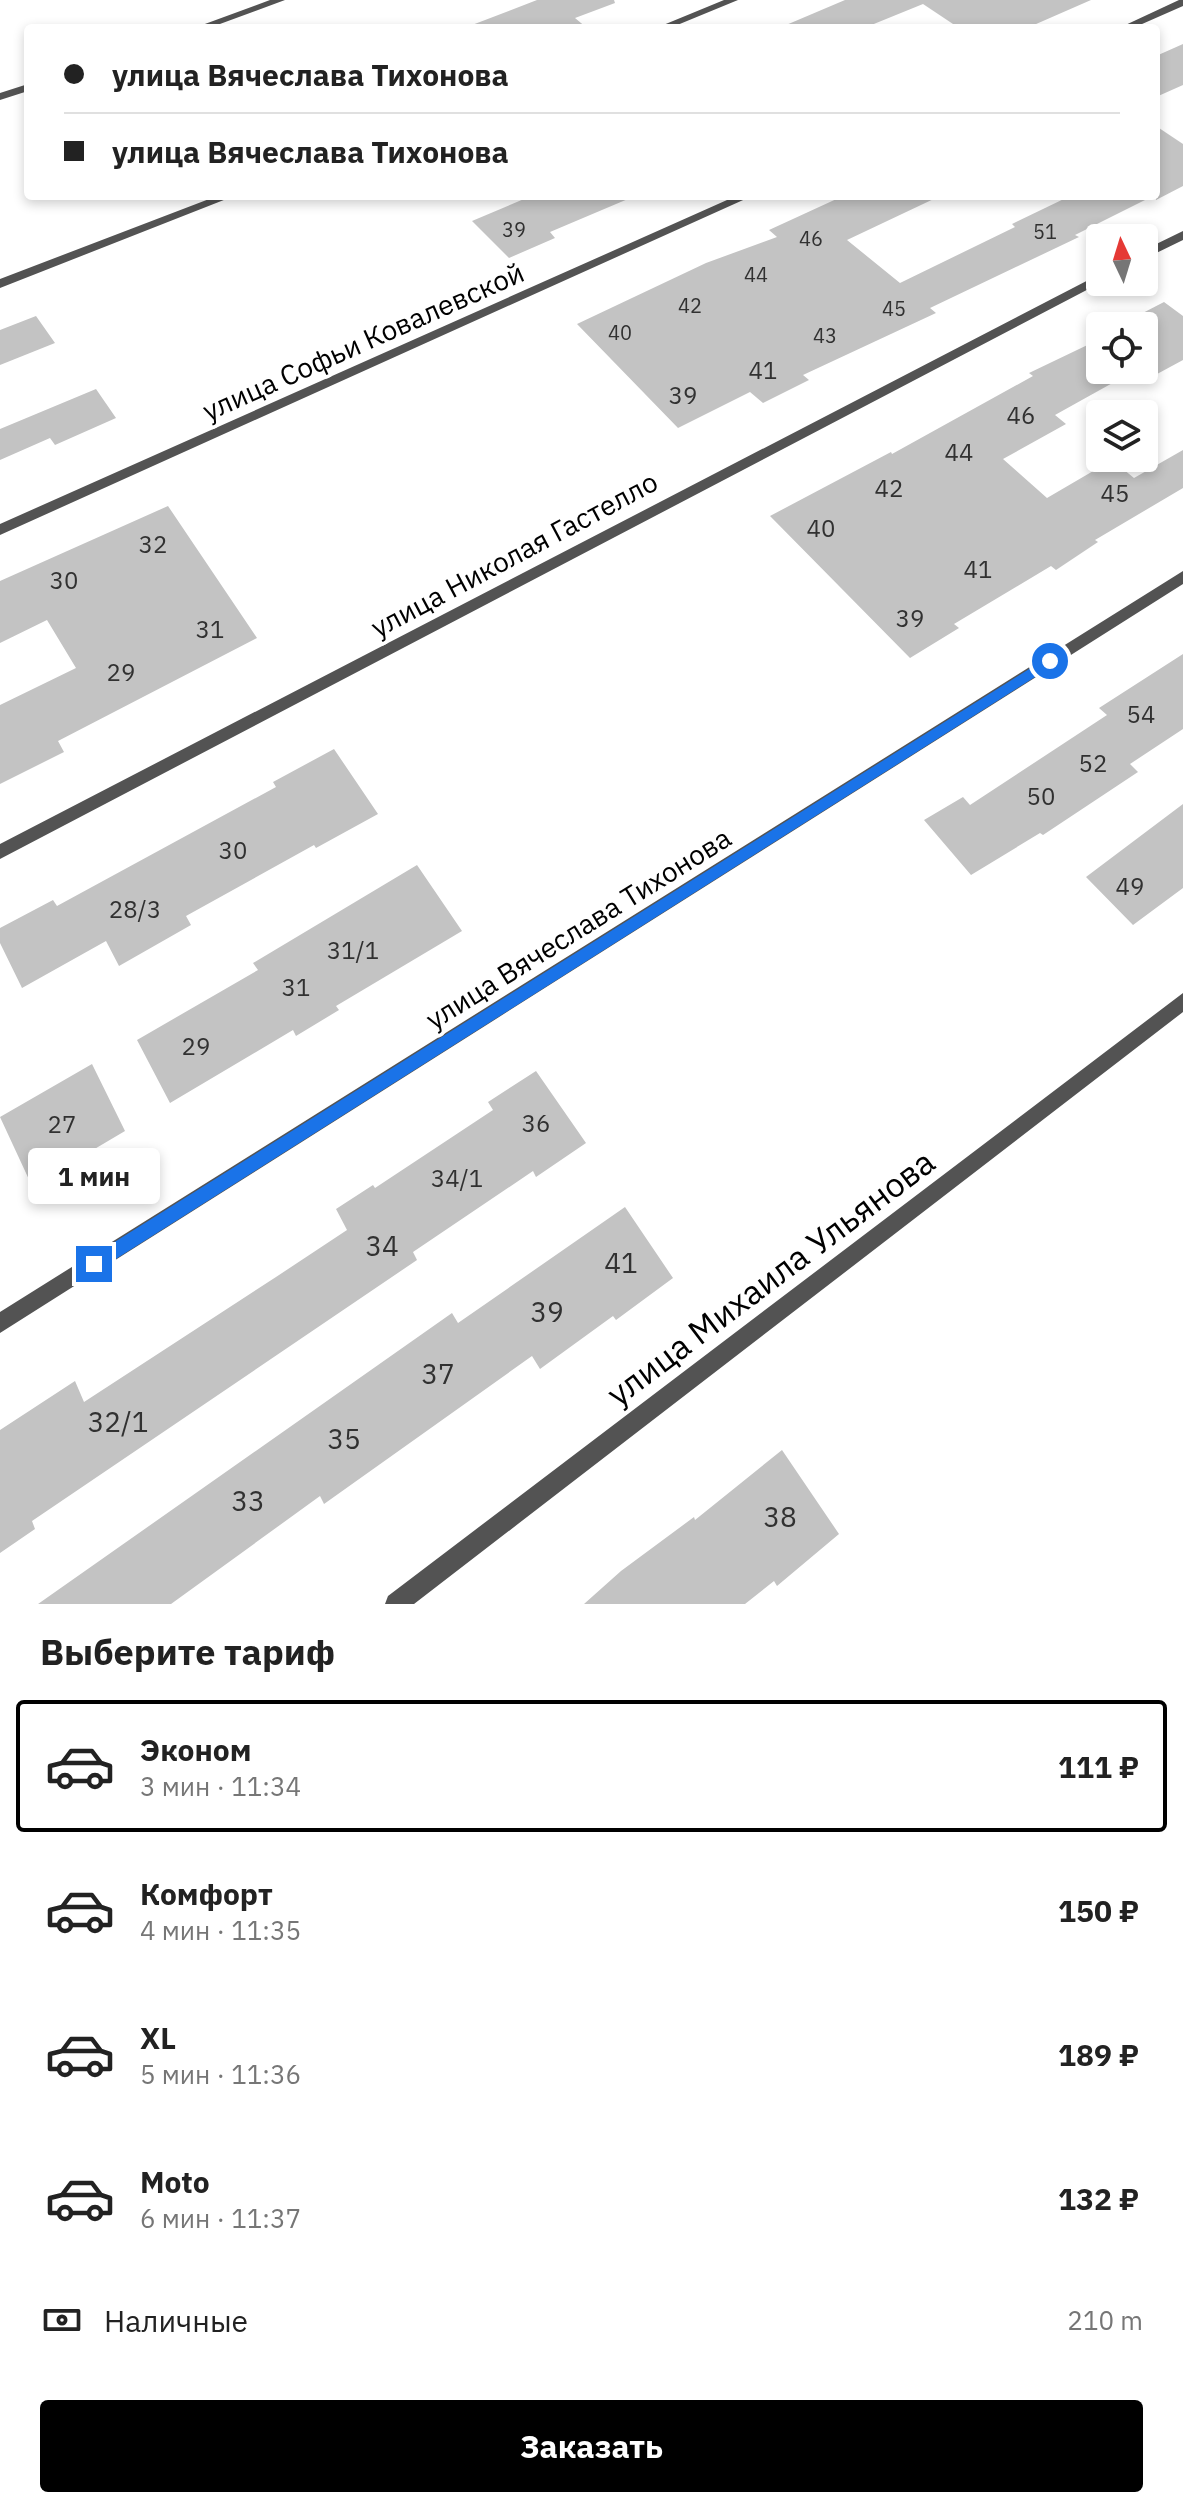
<!DOCTYPE html>
<html lang="ru">
<meta charset="utf-8">
<style>
body{margin:0;font-family:"IBM Plex Sans",sans-serif;background:#f2f2f2;color:#222;height:100vh;display:flex;flex-direction:column;font-size:30px;white-space:nowrap}
*{box-sizing:border-box;margin:0}
p{font-size:26px;color:#767676}
.icon{flex:none;width:44px;height:44px;fill:none;stroke:currentColor;stroke-width:2;stroke-linecap:round;stroke-linejoin:round}
.map{position:relative;height:1604px;overflow:hidden}
.drawer{display:flex;flex-direction:column;background:#fff;flex:1}
.drawer>*{flex:none}
.banner{position:absolute;left:24px;top:24px;width:1136px;height:176px;border-radius:8px;box-shadow:0 4px 12px #0003;display:grid;align-content:center;height:176px;padding:0 40px;background:#fff}
.needle{width:52px;rotate:356deg}
.fabs{position:absolute;left:1086px;top:224px;display:grid;gap:16px}
.fabs a{display:grid;place-items:center;width:72px;height:72px;border-radius:8px;background:#fff;box-shadow:0 4px 12px #0003;font-size:40px}
.end{position:absolute;width:36px;height:36px;margin:-18px;border:10px solid #1a73e8;background:#fff;box-shadow:0 0 0 4px #fff}
.from{border-radius:50%}
.bubble{position:absolute;height:56px;border-radius:8px;background:#fff;box-shadow:0 4px 12px #0003;font-size:26px;font-weight:700;line-height:56px;text-align:center}
.banner b{display:flex;align-items:center;gap:28px;height:76px;font-size:30px}
.banner b+b{border-top:2px solid #e0e0e0}
.banner i{width:20px;height:20px;background:#222}
ul{padding:0;list-style:none}
li{display:flex;align-items:center;gap:24px;height:132px;margin:0 16px 12px;padding:0 24px;border:4px solid transparent;border-radius:8px}
li div{flex:1}
li b{display:block;font-size:30px}
li em{font-style:normal;font-weight:700}
li.on{border-color:#000}
li>.icon{width:72px;height:72px;stroke-width:1.5}
h2{padding:0 40px;font-size:36px;line-height:96px}
.pay{display:flex;align-items:center;gap:20px;height:88px;padding:0 40px;font-size:30px}
.pay p{margin-inline-start:auto}
.action{display:flex;gap:16px;margin-top:auto;padding:16px 40px}
.action a{flex:1;height:92px;border-radius:8px;background:#000;color:#fff;font-size:32px;font-weight:700;line-height:92px;text-align:center}
.map>svg:first-child{display:block}
.building{fill:#c3c3c3}
.lines{fill:none;stroke-linecap:round;stroke-linejoin:round}
.street{fill:#535353;fill-rule:evenodd}
.route{fill:#1a73e8}
.labels{text-anchor:middle;dominant-baseline:central;stroke-width:7;stroke-linejoin:round;paint-order:stroke}
.far-number-label{font-size:20px;fill:#313131}
.number-label{font-size:24px;fill:#313131}
.street-label{font-size:28px;fill:#000;stroke:#fff}
.near-number-label{font-size:28px;fill:#313131}
.near-street-label{font-size:34px;fill:#000;stroke:#fff}
</style>
<div class="map">
<svg width="1183" height="1604" viewBox="0 0 1183 1604">
<rect width="100%" height="100%" fill="#fff"/>
<path class="building" d="M537 0H614L615 3 575 18 587 28H472V25Z
M845 0H1091L1027 28H959L923 4 864 28H779Z
M1183 44V85L1156 97V56Z
M1156 126 1183 144V186L1156 200Z
M531 196H635L550 232 555 238 509 258 472 221Z
M843 196H940L847 240 900 283 1015 227 1012 224 1070 196H1153L1075 235 1079 237 930 308 936 313 803 375 809 380 763 403 750 392 678 428 577 324 706 263 777 237 769 230Z
M1164 302 1183 316V360L1146 380 1134 371 1055 415 1066 424 1003 459 1047 498 1112 460 1134 478 1183 450V488L1095 540 1098 542 1056 570 1051 566 954 624 959 628 910 658 770 516 891 452 892 454 1033 376 1029 373 1100 339V370H1144V326H1125L1138 319 1135 317Z
M36 316 55 343 0 365V330Z
M96 389 116 418 55 445 50 438 0 460V429Z
M168 506 257 638 58 741 64 752 0 784V705L76 668 47 620 0 643V581Z
M1183 654V729L1130 764 1138 772 1043 835 1040 833 971 875 924 820 963 797 970 805 1107 715 1099 708Z
M334 749 378 814 316 848 314 845 186 916 191 925 119 966 106 941 22 988 0 943V928L53 900 57 906 276 787 273 782Z
M1183 804V888L1133 925 1086 877Z
M417 865 462 931 336 1006 339 1010 296 1036 293 1030 170 1103 137 1040 258 970 253 963Z
M92 1064 125 1131 32 1186 0 1117Z
M536 1071 586 1143 536 1177 533 1171 413 1252 417 1260 32 1521 35 1529 0 1553V1430L75 1381 84 1402 276 1277 347 1230 336 1209 373 1185 375 1188 493 1110 488 1102Z
M625 1207 673 1278 616 1320 613 1316 540 1369 532 1356 324 1504 320 1496 171 1604H38L452 1313 458 1323Z
M782 1450 839 1534 777 1586 774 1581 745 1604H584L621 1571 694 1517 695 1520Z"/>
<g class="lines">
<path class="street" d="M270 0H285L209 28H194Z
M724 0H738L670 28H656Z
M1179 0H1183V6L1133 28H1119Z
M28 84V91L0 100V93Z
M217 196H234L0 288V279Z
M736 196H752L0 535V524Z
M1183 231V240L1144 259V250Z
M1100 274V282H1102L0 859V844Z
M1183 571V584L0 1333V1312Z
M1183 993V1012L414 1604H385L388 1596Z"/>
</g>
<path class="route" d="M1050 656 1054 658V665L100 1269H89V1258Z"/>
<g class="labels">
<g class="far-number-label">
<text x="514" y="229">39</text>
<text x="1045" y="231">51</text>
<text x="811" y="238">46</text>
<text x="756" y="274">44</text>
<text x="690" y="305">42</text>
<text x="894" y="308">45</text>
<text x="620" y="332">40</text>
<text x="825" y="335">43</text>
</g>
<g class="number-label">
<text x="763" y="370">41</text>
<text x="683" y="395">39</text>
<text x="1021" y="415">46</text>
<text x="959" y="452">44</text>
<text x="889" y="488">42</text>
<text x="1115" y="493">45</text>
<text x="821" y="528">40</text>
<text x="153" y="544">32</text>
<text x="978" y="569">41</text>
<text x="64" y="580">30</text>
<text x="910" y="618">39</text>
<text x="210" y="629">31</text>
<text x="121" y="672">29</text>
<text x="1141" y="714">54</text>
<text x="1093" y="763">52</text>
<text x="1041" y="796">50</text>
<text x="233" y="850">30</text>
<text x="1130" y="886">49</text>
<text x="135" y="909">28/3</text>
<text x="353" y="950">31/1</text>
<text x="296" y="987">31</text>
<text x="196" y="1046">29</text>
<text x="536" y="1123">36</text>
<text x="62" y="1124">27</text>
<text x="457" y="1178">34/1</text>
</g>
<g class="street-label">
<text transform="translate(363 341) rotate(-24)">улица Софьи Ковалевской</text>
<text transform="translate(514 554) rotate(-28)">улица Николая Гастелло</text>
<text transform="translate(578 928) rotate(-32)">улица Вячеслава Тихонова</text>
</g>
<g class="near-number-label">
<text x="382" y="1245">34</text>
<text x="621" y="1262">41</text>
<text x="547" y="1311">39</text>
<text x="438" y="1373">37</text>
<text x="118" y="1421">32/1</text>
<text x="344" y="1438">35</text>
<text x="248" y="1500">33</text>
<text x="780" y="1516">38</text>
</g>
<g class="near-street-label">
<text transform="translate(770 1277) rotate(-37)">улица Михаила Ульянова</text>
</g>
</g>
</svg>
<div class="fabs">
<a><svg class="needle" viewBox="-14 -14 28 28"><path d="M0-13l5 13h-10z" fill="#e53935"/><path d="M0 13l5-13h-10z" fill="#767676"/></svg></a>
<a><svg class="icon" aria-label="locate" viewBox="0 0 24 24"><circle cx="12" cy="12" r="6"/><path d="M12 2v4M12 18v4M2 12h4M18 12h4"/></svg></a>
<a><svg class="icon" aria-label="layers" viewBox="0 0 24 24"><path d="M12 4l9 5-9 5-9-5zM3 14l9 5 9-5"/></svg></a>
</div>
<i class="end from" style="left:1050px;top:661px"></i>
<i class="end" style="left:94px;top:1264px"></i>
<div class="bubble" style="left:28px;top:1148px;width:132px">1 мин</div>
<div class="banner">
<b><i class="from"></i>улица Вячеслава Тихонова</b>
<b><i></i>улица Вячеслава Тихонова</b>
</div>
</div>
<section class="drawer">
<h2>Выберите тариф</h2>
<ul>
<li class="on"><svg class="icon" aria-label="car" viewBox="0 0 24 24"><path d="M5 17H2v-5l4-1 3-4h7l3 4 3 1v5h-3M9 17h6M6 11h13"/><circle cx="7" cy="17" r="2"/><circle cx="17" cy="17" r="2"/></svg><div><b>Эконом</b><p>3 мин · 11:34</p></div><em>111 ₽</em></li>
<li><svg class="icon" aria-label="car" viewBox="0 0 24 24"><path d="M5 17H2v-5l4-1 3-4h7l3 4 3 1v5h-3M9 17h6M6 11h13"/><circle cx="7" cy="17" r="2"/><circle cx="17" cy="17" r="2"/></svg><div><b>Комфорт</b><p>4 мин · 11:35</p></div><em>150 ₽</em></li>
<li><svg class="icon" aria-label="car" viewBox="0 0 24 24"><path d="M5 17H2v-5l4-1 3-4h7l3 4 3 1v5h-3M9 17h6M6 11h13"/><circle cx="7" cy="17" r="2"/><circle cx="17" cy="17" r="2"/></svg><div><b>XL</b><p>5 мин · 11:36</p></div><em>189 ₽</em></li>
<li><svg class="icon" aria-label="car" viewBox="0 0 24 24"><path d="M5 17H2v-5l4-1 3-4h7l3 4 3 1v5h-3M9 17h6M6 11h13"/><circle cx="7" cy="17" r="2"/><circle cx="17" cy="17" r="2"/></svg><div><b>Moto</b><p>6 мин · 11:37</p></div><em>132 ₽</em></li>
</ul>
<div class="pay"><svg class="icon" aria-label="cash" viewBox="0 0 24 24"><path d="M3 7h18v10H3z"/><circle cx="12" cy="12" r="2"/></svg>Наличные<p>210 m</p></div>
<div class="action"><a>Заказать</a></div>
</section>
